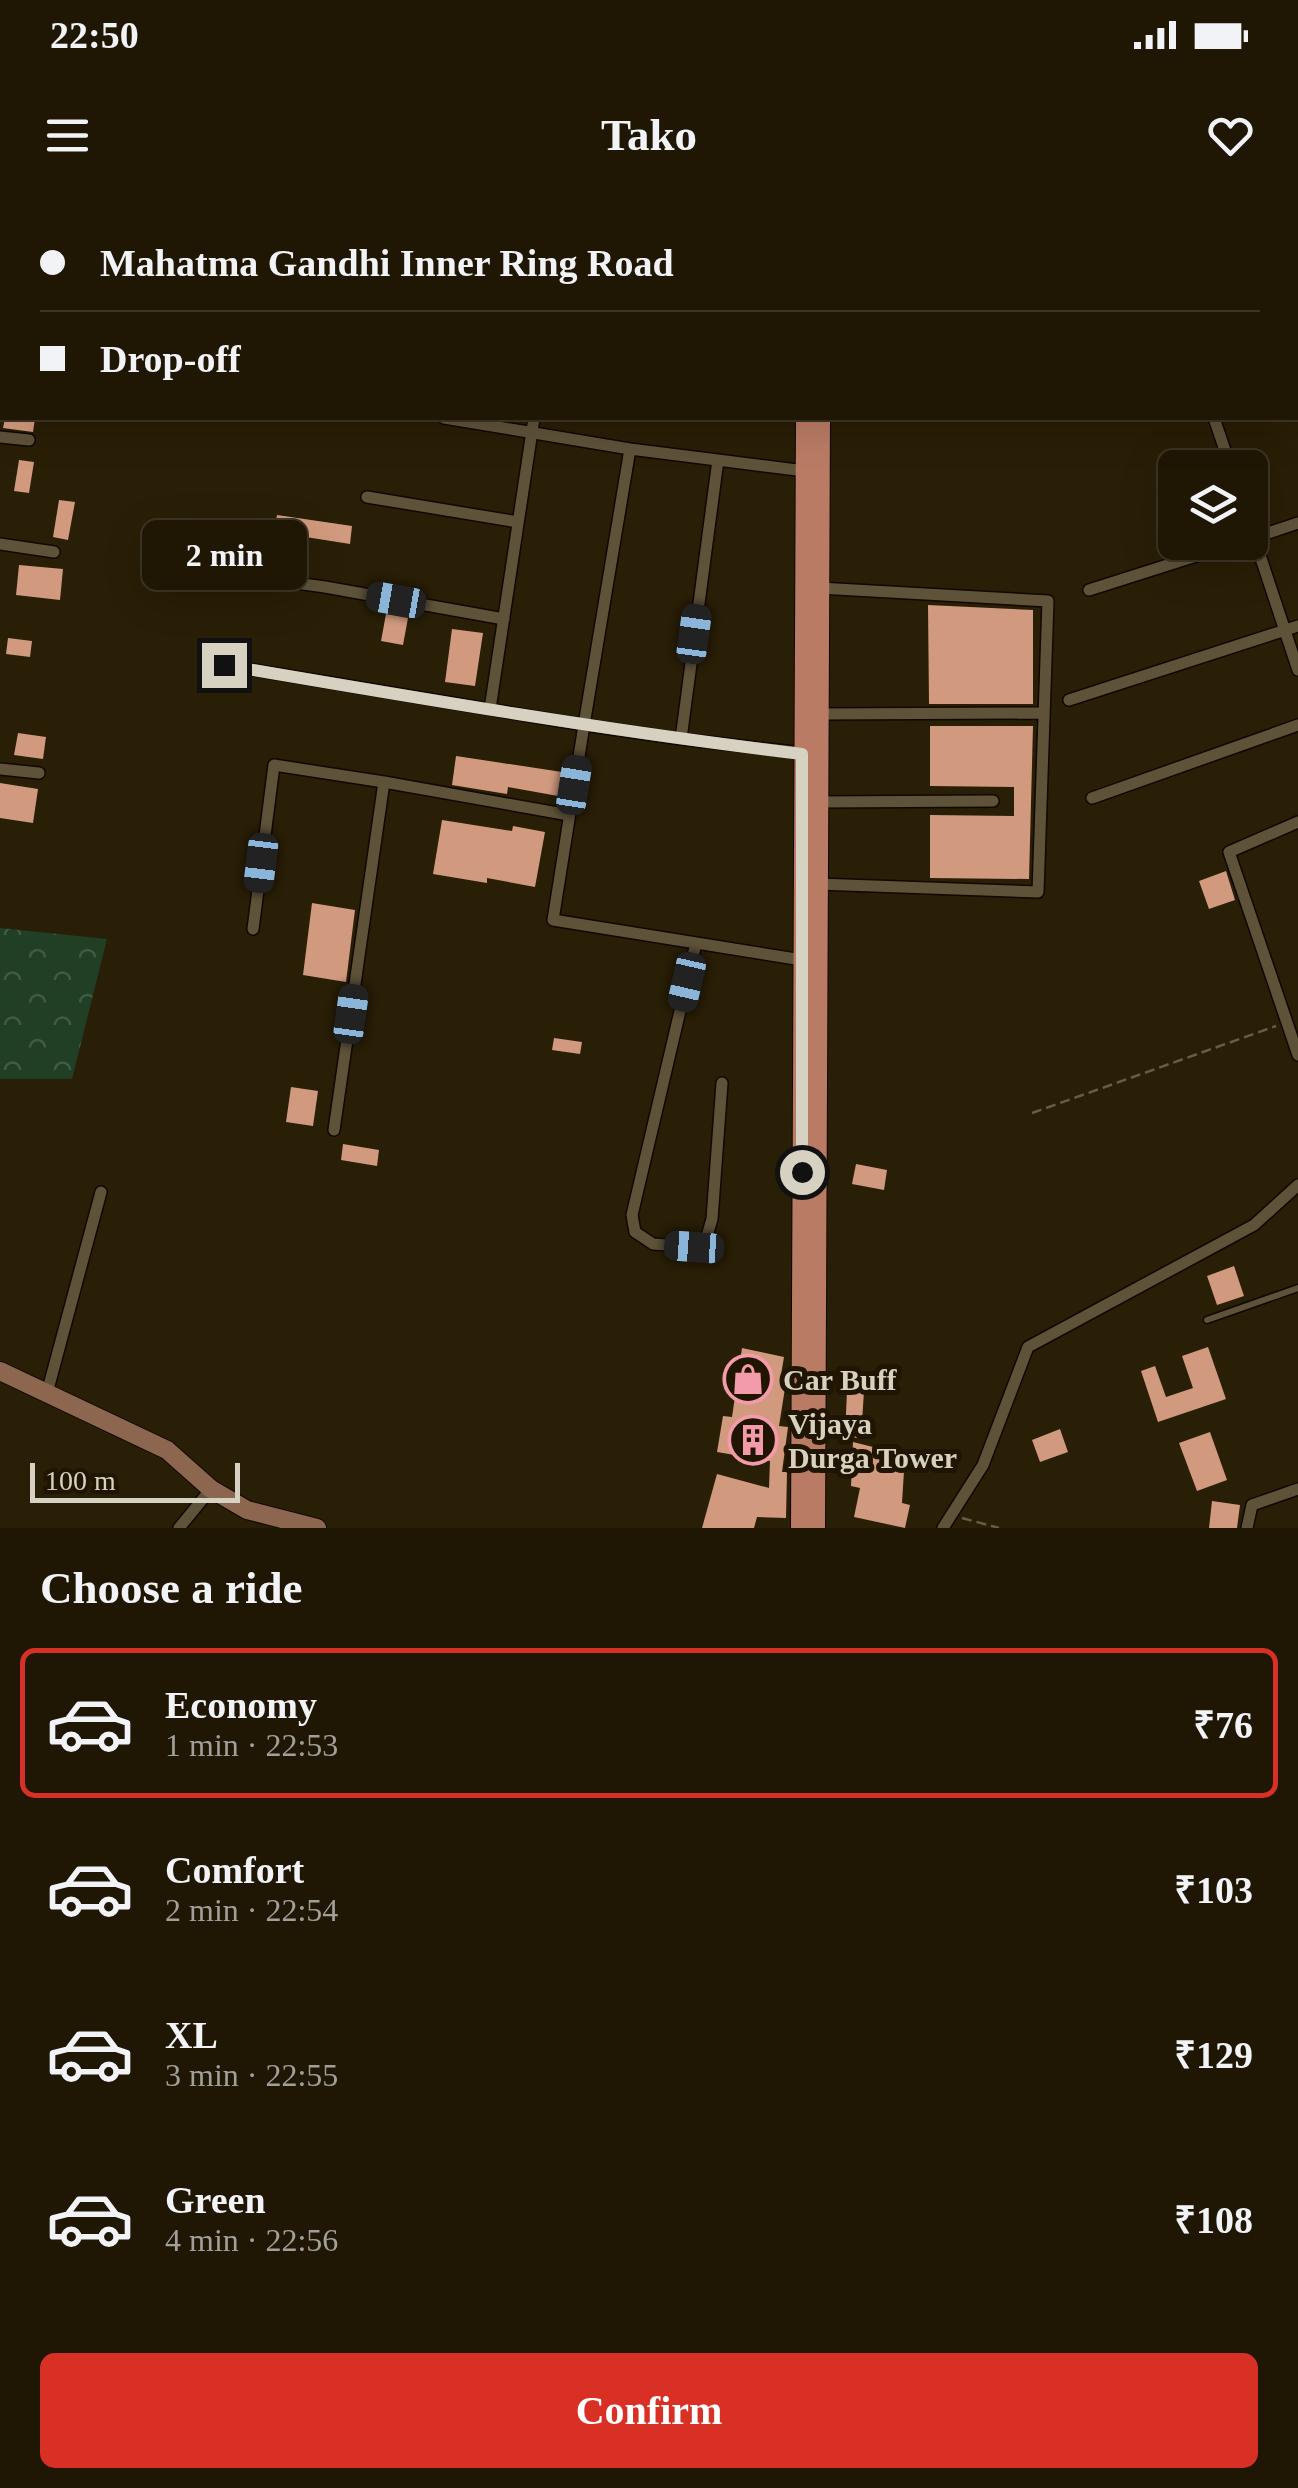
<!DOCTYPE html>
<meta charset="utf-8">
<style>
body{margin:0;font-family:Georgia,serif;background:#271f0e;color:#f1f3f6;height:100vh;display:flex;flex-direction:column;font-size:38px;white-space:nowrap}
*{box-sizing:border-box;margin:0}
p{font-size:32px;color:#a19f9a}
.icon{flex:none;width:55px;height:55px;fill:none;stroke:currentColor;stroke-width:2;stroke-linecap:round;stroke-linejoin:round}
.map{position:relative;height:1328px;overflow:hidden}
.panel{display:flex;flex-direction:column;background:#1f1604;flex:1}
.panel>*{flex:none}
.hud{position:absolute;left:0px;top:0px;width:1300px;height:220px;box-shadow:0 10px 40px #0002,0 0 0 2px #3c3526;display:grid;align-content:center;height:220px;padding:0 40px;background:#1f1604}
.buttons{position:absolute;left:1158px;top:250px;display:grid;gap:20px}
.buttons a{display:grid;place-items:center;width:110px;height:110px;border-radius:15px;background:#1f1604;box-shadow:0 10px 40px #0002,0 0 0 2px #3c3526;font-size:50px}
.scale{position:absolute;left:30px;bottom:25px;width:210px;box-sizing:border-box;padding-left:10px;border:5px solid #d7d1c2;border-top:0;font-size:28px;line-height:35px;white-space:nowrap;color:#d7d1c2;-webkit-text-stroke:8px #1f1500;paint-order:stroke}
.end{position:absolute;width:45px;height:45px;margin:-22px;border:12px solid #d7d1c2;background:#111;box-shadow:0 0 0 5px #111}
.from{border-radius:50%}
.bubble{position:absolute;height:70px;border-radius:15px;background:#1f1604;box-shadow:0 10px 40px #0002,0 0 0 2px #3c3526;font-size:32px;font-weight:700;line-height:70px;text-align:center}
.car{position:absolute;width:30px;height:60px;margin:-30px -15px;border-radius:12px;box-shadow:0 0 8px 2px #0007;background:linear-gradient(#222 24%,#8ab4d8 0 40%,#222 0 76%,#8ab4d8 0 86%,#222 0)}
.hud b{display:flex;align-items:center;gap:35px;height:95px;font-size:38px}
.hud b+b{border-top:2px solid #3c3526}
.hud i{width:25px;height:25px;background:#f1f3f6}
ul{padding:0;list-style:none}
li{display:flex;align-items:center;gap:30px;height:150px;margin:0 20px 15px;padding:0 20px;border:5px solid transparent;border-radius:15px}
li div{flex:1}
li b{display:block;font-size:38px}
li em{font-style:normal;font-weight:700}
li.selected{border-color:#d93025}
li>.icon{width:90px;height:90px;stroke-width:1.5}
h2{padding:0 40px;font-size:45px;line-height:120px}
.cta{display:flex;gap:20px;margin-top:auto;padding:20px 40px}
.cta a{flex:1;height:115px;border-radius:15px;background:#d93025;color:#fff;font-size:40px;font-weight:700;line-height:115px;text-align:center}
.status{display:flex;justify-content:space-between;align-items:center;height:70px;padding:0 50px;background:#1f1604;direction:ltr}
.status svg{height:28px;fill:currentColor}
header{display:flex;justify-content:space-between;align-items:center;height:130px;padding:0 40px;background:#1f1604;font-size:45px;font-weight:700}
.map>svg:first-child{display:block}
.forest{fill:url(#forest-crowns)}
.building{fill:#d19a7e}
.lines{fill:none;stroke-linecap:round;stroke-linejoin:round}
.service-casing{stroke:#110800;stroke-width:9}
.minor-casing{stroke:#110800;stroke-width:14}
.secondary-casing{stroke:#110800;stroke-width:20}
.primary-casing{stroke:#110800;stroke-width:20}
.path{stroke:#665d48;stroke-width:2.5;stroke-dasharray:10 5;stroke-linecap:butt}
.service{stroke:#5e5239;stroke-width:6}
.minor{stroke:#5e5239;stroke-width:11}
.secondary{stroke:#8c664e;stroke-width:18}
.primary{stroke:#ba7b64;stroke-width:18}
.route{stroke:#d7d1c2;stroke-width:12}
.labels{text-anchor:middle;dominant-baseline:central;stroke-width:10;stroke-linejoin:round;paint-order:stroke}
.poi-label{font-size:30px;font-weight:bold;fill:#d7d1c2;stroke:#1f1500;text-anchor:start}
</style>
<div class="status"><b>22:50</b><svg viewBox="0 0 49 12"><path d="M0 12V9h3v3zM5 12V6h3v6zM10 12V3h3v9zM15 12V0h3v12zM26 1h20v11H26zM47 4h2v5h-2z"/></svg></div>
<header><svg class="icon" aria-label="menu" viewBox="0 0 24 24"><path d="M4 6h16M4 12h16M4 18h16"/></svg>Tako<svg class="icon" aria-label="heart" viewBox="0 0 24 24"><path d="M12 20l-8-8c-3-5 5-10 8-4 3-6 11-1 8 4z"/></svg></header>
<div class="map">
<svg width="1298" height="1328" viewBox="0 0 1298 1328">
<defs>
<pattern id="forest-crowns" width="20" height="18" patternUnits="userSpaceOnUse" patternTransform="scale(2.5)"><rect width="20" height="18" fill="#203f25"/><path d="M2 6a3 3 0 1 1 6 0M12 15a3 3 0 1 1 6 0" fill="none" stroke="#405a43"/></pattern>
</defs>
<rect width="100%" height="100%" fill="#291e06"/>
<path class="forest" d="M0 728 107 739 72 879H0Z"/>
<path class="building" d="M5 218H35L33 232 3 228Z
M19 260 34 262 29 293 14 291Z
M59 300 75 302 68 340 53 337Z
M277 315 352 326 350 344 274 332Z
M19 365 63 369 60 400 16 395Z
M928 405 1033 410V504H929Z
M386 414 408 418 403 445 381 441Z
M452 429 483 433 475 486 445 482Z
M8 438 32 441 30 457 6 454Z
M930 526H1033L1029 679 930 678V615L1014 616V587L930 586Z
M18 533 46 537 43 559 14 555Z
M456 556 562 572 558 596 508 587 507 594 452 585Z
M0 583 38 589 33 623 0 618Z
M442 620 512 631 513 626 545 632 535 687 487 678V683L433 674Z
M1226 671 1235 700 1209 709 1199 681Z
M312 703 355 710 346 782 303 775Z
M554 838 582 842 580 854 552 850Z
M291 887 318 891 313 926 286 922Z
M343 944 379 950 377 966 341 960Z
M856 964 887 970 884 990 852 984Z
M1234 1066 1244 1096 1217 1105 1207 1076Z
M1208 1147 1226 1199 1158 1222 1141 1171 1155 1166 1166 1197 1193 1188 1182 1156Z
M742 1148 784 1157 780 1181 786 1182 779 1226 788 1227 782 1272H787L786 1318 757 1317 754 1328H702L717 1274 769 1288 770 1261 717 1252 723 1216 732 1217Z
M847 1190 864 1191 861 1238 845 1237Z
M1060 1229 1068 1252 1040 1262 1032 1240Z
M1210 1232 1227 1280 1197 1291 1179 1243Z
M853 1242 905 1255 902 1303 910 1305 905 1328 854 1317 860 1288 851 1286Z
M1212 1301 1240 1305 1237 1328H1209Z"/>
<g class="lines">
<g class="service-casing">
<path id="service" d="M1207 1120 1298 1088"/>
</g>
<g class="minor-casing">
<path id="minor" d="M302 0 320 2
M265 2V0
M1059 2V0
M1214 218 1231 268
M0 237 29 240
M630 249 805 271
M367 297 518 322
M1250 325 1298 470
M1250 339 1298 323
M0 344 54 352
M238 375 325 387 504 419
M1089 390 1240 342
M225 465 584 525 630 249 444 218
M1069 500 1298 426
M490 509 534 218
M820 514 1044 513
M681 539 718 260
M0 569 39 573
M1092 598 1298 525
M819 602 993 601
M1298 622 1229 652 1298 855
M818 684 1038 692 1048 401 819 388
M253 729 274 565 384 582
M696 743 632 1015 635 1032 653 1044 694 1047 707 1036 712 1019 722 883
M802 760 553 720 584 525 681 539 803 553
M334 930 384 582 569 615
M47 1193 101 992
M179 1328 211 1289
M943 1328 983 1265 1028 1147 1254 1025 1298 985
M1247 1328 1252 1305 1298 1289"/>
</g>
<g class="secondary-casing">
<path id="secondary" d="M0 5 2 0
M0 1171 167 1250 211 1289 247 1310 317 1328"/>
</g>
<g class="primary-casing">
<path id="primary" d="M802 0V2
M819 0V2
M800 1328 805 218
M816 1328 821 218"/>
</g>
<path class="path" d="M1032 913 1276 826
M962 1318 999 1328"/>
<use href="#service" class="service"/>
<use href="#minor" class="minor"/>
<use href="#secondary" class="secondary"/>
<use href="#primary" class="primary"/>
</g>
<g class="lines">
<path class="route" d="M224 465C417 498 609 531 802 554V972"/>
</g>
<defs>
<g id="shop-ring" transform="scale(2.5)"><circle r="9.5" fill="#1f1500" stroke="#f39aab" stroke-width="1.5"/><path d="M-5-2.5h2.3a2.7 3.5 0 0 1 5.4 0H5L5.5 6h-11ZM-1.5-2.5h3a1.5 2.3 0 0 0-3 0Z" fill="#f39aab"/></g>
<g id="building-ring" transform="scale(2.5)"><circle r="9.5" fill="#1f1500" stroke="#f39aab" stroke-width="1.5"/><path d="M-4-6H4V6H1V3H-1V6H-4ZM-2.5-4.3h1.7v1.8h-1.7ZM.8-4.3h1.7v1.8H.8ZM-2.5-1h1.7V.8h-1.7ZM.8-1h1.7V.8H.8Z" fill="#f39aab"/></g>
</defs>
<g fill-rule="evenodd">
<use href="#shop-ring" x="748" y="1179"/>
<use href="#building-ring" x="753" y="1240"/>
</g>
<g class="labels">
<g class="poi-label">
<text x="783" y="1179">Car Buff</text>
<text x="788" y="1223">Vijaya<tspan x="788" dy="34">Durga Tower</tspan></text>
</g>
</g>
</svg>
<div class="buttons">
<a><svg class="icon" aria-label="layers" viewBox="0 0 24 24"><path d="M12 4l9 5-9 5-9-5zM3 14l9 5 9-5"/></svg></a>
</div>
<div class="scale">100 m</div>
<i class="end from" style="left:802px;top:972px"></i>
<i class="end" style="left:224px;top:465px"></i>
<div class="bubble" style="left:142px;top:320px;width:165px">2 min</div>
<i class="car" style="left:396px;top:400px;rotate:280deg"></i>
<i class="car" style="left:694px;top:434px;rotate:8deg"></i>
<i class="car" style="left:574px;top:585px;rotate:9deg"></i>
<i class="car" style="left:261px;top:663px;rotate:187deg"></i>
<i class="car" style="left:687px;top:782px;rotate:193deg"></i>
<i class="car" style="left:351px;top:814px;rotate:8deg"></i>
<i class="car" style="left:694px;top:1047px;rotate:274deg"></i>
<div class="hud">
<b><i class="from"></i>Mahatma Gandhi Inner Ring Road</b>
<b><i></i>Drop-off</b>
</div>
</div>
<section class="panel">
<h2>Choose a ride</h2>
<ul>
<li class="selected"><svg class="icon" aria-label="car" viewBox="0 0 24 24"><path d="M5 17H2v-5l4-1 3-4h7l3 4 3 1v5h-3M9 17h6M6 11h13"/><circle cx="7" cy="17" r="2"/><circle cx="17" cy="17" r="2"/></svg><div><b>Economy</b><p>1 min · 22:53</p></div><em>₹76</em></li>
<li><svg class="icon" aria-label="car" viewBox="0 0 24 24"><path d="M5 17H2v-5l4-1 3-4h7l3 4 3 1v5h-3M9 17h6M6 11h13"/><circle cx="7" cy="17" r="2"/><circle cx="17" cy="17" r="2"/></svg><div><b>Comfort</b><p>2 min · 22:54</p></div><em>₹103</em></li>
<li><svg class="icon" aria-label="car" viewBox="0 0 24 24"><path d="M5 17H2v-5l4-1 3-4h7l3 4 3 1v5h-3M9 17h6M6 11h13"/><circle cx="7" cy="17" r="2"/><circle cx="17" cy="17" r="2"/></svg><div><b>XL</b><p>3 min · 22:55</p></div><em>₹129</em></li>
<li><svg class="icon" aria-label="car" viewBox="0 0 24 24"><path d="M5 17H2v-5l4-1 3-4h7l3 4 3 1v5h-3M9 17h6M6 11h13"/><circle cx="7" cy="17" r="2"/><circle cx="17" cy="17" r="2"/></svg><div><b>Green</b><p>4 min · 22:56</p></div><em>₹108</em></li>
</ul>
<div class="cta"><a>Confirm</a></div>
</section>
